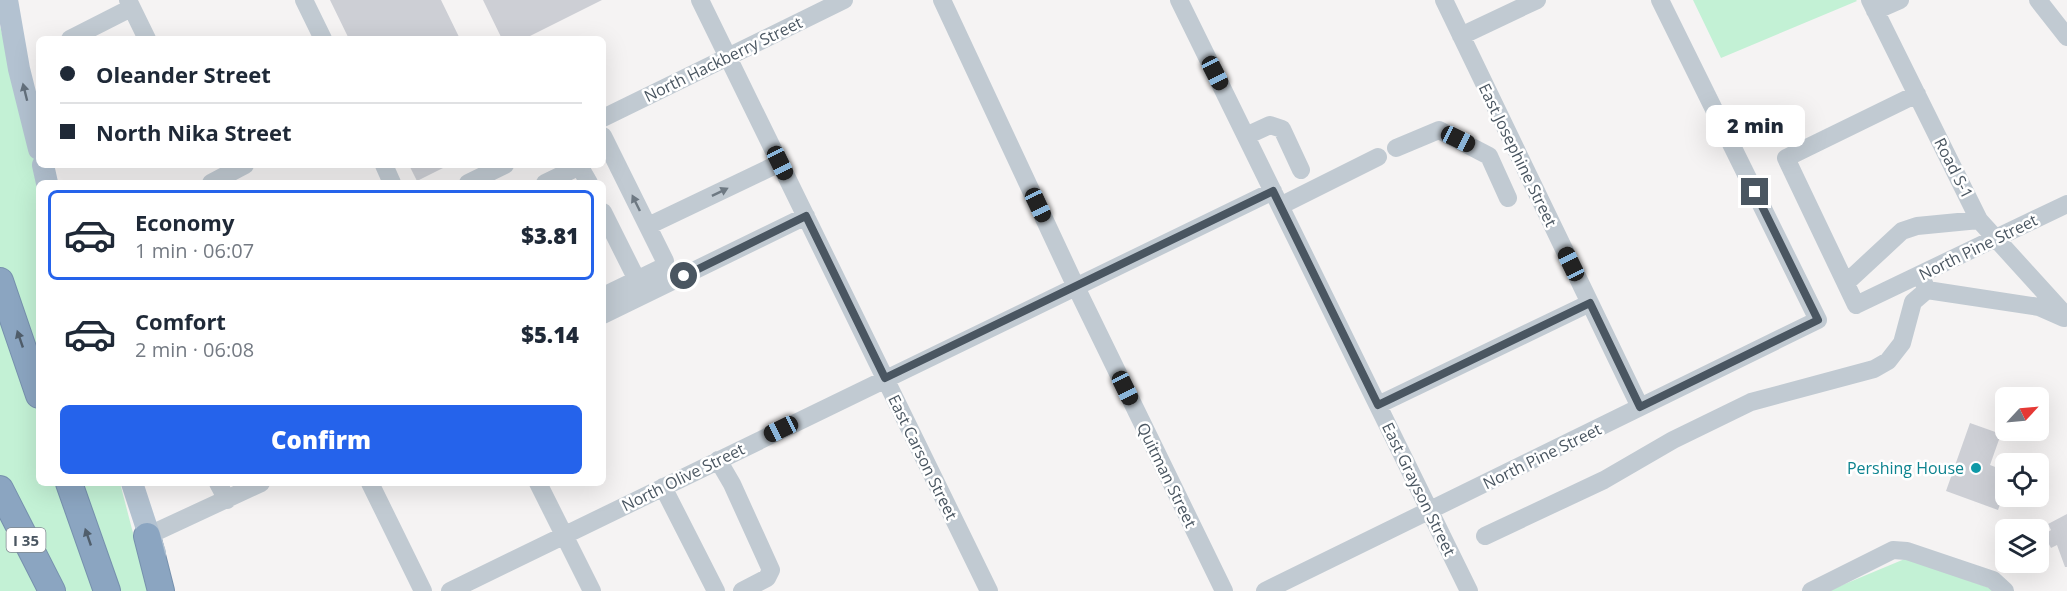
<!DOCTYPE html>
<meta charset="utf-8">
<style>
body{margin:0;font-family:"Open Sans",sans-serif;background:#f6f6f7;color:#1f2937;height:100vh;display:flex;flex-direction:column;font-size:22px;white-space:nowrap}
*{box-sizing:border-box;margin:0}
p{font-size:20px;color:#747a83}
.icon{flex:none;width:33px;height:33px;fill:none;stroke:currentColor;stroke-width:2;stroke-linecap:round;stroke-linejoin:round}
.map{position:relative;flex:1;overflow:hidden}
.panel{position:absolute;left:36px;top:180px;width:570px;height:306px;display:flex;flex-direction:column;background:#fff;border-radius:9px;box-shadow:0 6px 24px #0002}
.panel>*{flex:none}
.top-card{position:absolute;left:36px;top:36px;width:570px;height:132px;border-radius:9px;box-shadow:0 6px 24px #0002;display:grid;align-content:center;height:132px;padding:0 24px;background:#fff}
.needle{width:39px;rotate:64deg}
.controls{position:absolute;left:1995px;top:387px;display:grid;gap:12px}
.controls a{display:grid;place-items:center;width:54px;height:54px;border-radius:9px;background:#fff;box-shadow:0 6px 24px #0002;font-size:30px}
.end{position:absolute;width:27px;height:27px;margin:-14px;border:8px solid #4a5661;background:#fff;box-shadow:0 0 0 3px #fff}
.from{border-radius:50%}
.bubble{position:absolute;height:42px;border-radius:9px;background:#fff;box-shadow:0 6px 24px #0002;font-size:20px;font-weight:800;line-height:42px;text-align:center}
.car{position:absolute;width:18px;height:36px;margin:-18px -9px;border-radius:8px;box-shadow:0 0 4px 2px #0007;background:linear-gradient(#222 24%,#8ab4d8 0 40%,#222 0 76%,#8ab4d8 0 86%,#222 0)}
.top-card b{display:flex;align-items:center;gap:21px;height:57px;font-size:22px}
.top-card b+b{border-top:2px solid #e0e1e3}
.top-card i{width:15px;height:15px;background:#1f2937}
ul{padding:10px 0 0;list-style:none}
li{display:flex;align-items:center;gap:18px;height:90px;margin:0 12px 9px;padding:0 12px;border:3px solid transparent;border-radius:9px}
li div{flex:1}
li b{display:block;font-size:22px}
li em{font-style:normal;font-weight:800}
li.on{border-color:#2563eb}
li>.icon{width:54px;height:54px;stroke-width:1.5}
.cta{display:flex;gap:12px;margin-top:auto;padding:12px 24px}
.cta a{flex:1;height:69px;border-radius:9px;background:#2563eb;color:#fff;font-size:24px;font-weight:800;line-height:69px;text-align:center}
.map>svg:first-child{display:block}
.green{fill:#c3f1d5}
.building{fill:#cdcfd5}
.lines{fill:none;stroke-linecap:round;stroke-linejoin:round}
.highway-casing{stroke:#7690ad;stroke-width:28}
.minor{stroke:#c1cad2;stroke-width:18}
.major{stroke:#b3c2d1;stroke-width:22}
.highway{stroke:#8ba5c1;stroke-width:26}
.oneway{fill:#64717d}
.oneway2{fill:#6e7983}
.oneway3{fill:#505e6b}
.route{stroke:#4a5661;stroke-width:8}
.culture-dot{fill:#0f9aa8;stroke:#fff;stroke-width:2}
.labels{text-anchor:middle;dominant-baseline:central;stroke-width:5;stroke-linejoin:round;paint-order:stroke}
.shield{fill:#fff;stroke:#808990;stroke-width:1.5}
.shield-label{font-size:15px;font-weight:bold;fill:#4a5661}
.street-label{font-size:16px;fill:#4a5661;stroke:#fff}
.culture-label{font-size:16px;fill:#0d838f;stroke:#fff;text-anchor:end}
</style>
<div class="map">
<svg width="2067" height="591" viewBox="0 0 2067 591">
<rect width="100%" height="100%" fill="#f5f3f3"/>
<path class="green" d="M1693 0H1856L1857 1 1721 58Z
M0 26 41 183H39V483H120L133 533 158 591H0Z
M1907 558 1995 590V591H1828Z"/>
<path class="building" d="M330 0H441L460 39H349Z
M483 0H602L524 39H502Z
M409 165H449L417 181Z
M1970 423 2001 434 1990 465 2006 471V488L1998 510 1946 491Z
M2067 514V567H2065L2057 545 2051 548 2044 535 2051 530 2048 524Z"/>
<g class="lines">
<g class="highway-casing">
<path id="highway" d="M0 281 39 395
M69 483 107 591
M0 489 52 591
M147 536 161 591"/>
</g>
<path class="minor" d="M128 0 147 39
M304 0 323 39
M700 0 989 591
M942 0 1076 287 1224 591
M1179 0 1469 591
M1444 0 1640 407
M1870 0 1979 220 2067 317
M2038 0 2067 37
M1875 11 1900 0
M1461 36 1537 0
M70 39 131 8
M1917 94 1786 158 1856 305 2067 204
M603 118 844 0
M603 136 665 261 663 267 603 296
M1246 136 1270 125 1282 129 1301 170
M1396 148 1439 130 1489 156 1508 198
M384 165 392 183
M211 183 245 165
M468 183 505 165
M545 183 578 167 581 169 589 183
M1280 206 1378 157
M603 212 637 280
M648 226 780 163
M1922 279 1927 290 2039 307 2064 318
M1846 283 1902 231 1917 226 1979 220
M603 315 806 216
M1378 405 1590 303
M718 460 732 484 771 570 767 578 742 591
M218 483 227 500
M370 483 423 591
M538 483 592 591
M663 487 716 591
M147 536 261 483
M1485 536 1604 480 1673 440 1751 402 1874 369 1888 361 1902 343 1913 302 1927 290
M450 591 1273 191
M1265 591 1818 320 1660 0
M1811 591 1893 550 1907 551 1993 580 2005 591"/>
<path class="major" d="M7 0 19 69 39 149
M43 165 47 183
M132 483 155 553"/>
<use href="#highway" class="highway"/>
</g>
<defs><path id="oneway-solid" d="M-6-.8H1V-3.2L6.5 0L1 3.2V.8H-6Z" transform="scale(1.5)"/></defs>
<use class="oneway" href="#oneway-solid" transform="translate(25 92) rotate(-104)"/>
<g class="oneway2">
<use href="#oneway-solid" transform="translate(720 192) rotate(-26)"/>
<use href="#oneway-solid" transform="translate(636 203) rotate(-116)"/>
</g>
<g class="oneway3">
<use href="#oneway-solid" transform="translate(20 339) rotate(-109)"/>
<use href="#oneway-solid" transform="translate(88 537) rotate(-109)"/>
</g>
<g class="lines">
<path class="route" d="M684 276 806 216 885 378 1273 191 1378 405 1590 303 1640 407 1818 320 1755 192"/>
</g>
<circle class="culture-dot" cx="1976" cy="468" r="6"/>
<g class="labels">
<rect class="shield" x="6.5" y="528" width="39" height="24" rx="4.5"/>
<g class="shield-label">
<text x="26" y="540">I 35</text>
</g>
<g class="street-label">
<text transform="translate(723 59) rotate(-26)">North Hackberry Street</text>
<text transform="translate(1518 155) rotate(64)">East Josephine Street</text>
<text transform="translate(1954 168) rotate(63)">Road S-1</text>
<text transform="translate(1978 247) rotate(-26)">North Pine Street</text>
<text transform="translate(1542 456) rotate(-26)">North Pine Street</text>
<text transform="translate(923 457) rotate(64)">East Carson Street</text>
<text transform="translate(1167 475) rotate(64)">Quitman Street</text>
<text transform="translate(683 477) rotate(-26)">North Olive Street</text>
<text transform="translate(1419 489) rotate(64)">East Grayson Street</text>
</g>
<g class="culture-label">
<text x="1964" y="468">Pershing House</text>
</g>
</g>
</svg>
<div class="controls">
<a><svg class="needle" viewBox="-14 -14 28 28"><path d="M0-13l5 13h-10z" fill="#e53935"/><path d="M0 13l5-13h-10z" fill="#747a83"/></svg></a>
<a><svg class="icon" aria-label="locate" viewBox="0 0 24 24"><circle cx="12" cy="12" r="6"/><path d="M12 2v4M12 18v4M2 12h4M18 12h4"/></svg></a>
<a><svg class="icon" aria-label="layers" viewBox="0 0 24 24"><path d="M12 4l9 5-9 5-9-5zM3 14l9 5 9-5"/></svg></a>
</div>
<i class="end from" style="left:684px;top:276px"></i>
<i class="end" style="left:1755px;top:192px"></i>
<div class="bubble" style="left:1706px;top:105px;width:99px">2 min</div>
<i class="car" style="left:1215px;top:73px;rotate:153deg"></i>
<i class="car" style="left:1458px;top:139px;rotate:116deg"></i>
<i class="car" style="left:780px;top:163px;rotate:154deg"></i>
<i class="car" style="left:1038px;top:205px;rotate:155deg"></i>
<i class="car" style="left:1571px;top:264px;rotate:334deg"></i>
<i class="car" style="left:1125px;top:388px;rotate:154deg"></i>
<i class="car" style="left:781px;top:429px;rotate:244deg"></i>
<div class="top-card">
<b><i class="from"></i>Oleander Street</b>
<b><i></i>North Nika Street</b>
</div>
<section class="panel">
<ul>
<li class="on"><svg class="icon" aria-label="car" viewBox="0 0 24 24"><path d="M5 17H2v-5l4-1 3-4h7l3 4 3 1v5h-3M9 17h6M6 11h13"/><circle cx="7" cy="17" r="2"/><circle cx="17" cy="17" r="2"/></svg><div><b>Economy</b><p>1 min · 06:07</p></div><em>$3.81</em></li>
<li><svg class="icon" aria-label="car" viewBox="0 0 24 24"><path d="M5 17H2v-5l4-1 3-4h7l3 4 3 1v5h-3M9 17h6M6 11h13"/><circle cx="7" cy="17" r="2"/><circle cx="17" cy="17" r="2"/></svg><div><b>Comfort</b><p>2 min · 06:08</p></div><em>$5.14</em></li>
</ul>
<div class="cta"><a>Confirm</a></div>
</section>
</div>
